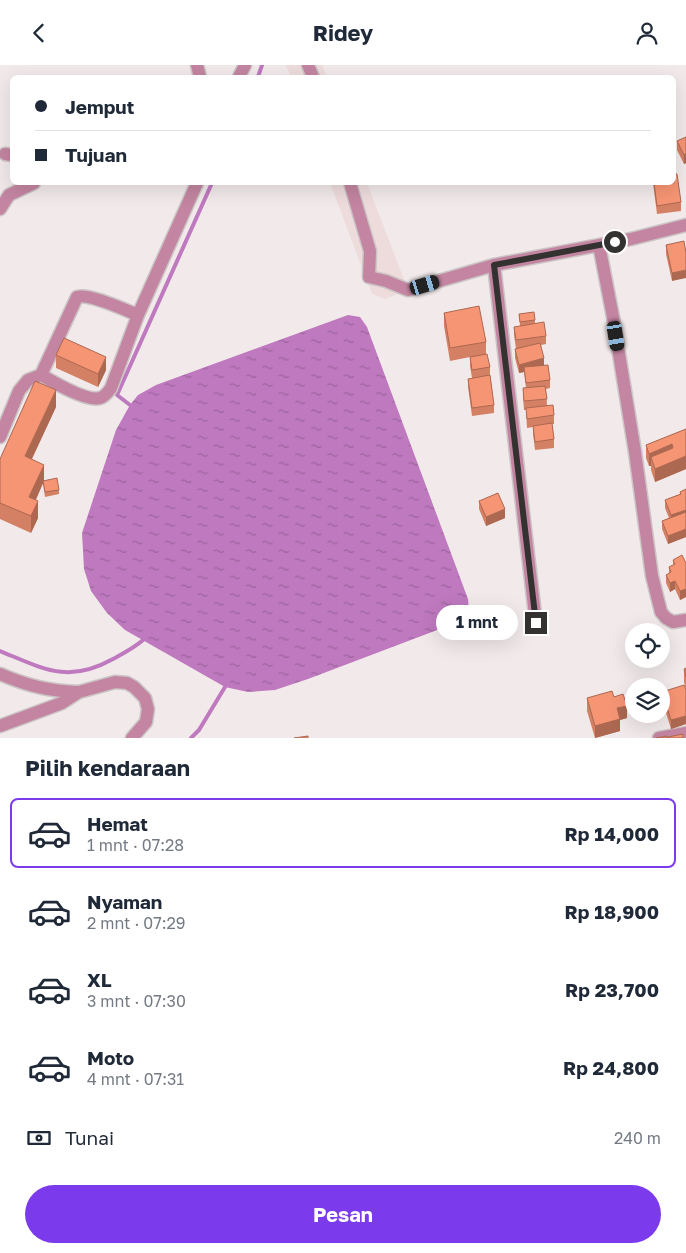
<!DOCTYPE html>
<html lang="id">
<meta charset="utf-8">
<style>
body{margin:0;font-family:"Golos Text",sans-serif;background:#f6f6f7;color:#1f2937;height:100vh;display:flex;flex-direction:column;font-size:19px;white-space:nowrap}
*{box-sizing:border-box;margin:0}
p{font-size:16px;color:#747a83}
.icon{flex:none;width:28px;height:28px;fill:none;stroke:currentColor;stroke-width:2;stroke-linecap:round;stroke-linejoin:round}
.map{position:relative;height:673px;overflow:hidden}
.sheet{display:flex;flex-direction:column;background:#fff;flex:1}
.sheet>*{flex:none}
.guide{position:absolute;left:10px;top:10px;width:666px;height:110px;border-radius:8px;box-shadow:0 5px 20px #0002;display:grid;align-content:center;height:110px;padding:0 25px;background:#fff}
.controls{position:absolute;left:625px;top:558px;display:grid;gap:10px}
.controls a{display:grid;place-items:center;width:45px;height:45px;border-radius:50%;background:#fff;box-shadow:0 5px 20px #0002;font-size:25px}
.end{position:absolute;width:22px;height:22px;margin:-11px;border:6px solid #343131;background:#fff;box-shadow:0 0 0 2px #fff}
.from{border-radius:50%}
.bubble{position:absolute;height:35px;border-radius:18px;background:#fff;box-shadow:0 5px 20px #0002;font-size:16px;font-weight:700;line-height:35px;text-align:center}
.car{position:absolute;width:15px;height:30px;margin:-15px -8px;border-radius:6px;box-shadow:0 0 4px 1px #0007;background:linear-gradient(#222 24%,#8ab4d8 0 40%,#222 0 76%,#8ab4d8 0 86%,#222 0)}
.guide b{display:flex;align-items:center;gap:18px;height:48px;font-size:19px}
.guide b+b{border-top:1px solid #e0e1e3}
.guide i{width:12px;height:12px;background:#1f2937}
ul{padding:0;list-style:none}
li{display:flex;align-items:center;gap:15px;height:70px;margin:0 10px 8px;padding:0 15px;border:2px solid transparent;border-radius:8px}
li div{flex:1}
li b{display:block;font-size:19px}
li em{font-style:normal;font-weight:700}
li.current{border-color:#7c3aed}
li>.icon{width:45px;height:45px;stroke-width:1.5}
h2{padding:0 25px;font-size:22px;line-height:60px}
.pay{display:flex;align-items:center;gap:12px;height:55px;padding:0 25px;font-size:19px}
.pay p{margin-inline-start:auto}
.primary-button{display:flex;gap:10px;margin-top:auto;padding:10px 25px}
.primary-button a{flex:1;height:58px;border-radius:30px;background:#7c3aed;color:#fff;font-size:20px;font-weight:700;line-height:58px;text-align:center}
header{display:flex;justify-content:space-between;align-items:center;height:65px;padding:0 25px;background:#fff;font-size:22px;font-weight:700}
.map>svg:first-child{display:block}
.built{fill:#eedcdd}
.water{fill:url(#water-ripples)}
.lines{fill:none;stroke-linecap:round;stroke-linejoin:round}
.stream{stroke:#bf79bf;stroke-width:4}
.minor-casing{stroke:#ccc5c5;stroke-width:15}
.minor{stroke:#c385a1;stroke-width:12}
.wall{fill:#d48064}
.shaded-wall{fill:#ac6851}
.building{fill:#f69574;stroke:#ac6851}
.route{stroke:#343131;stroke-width:6}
</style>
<header><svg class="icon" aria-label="back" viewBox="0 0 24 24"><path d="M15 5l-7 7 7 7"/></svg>Ridey<svg class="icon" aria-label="person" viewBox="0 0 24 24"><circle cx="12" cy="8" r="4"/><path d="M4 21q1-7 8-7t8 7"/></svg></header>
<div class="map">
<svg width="686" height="673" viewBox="0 0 686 673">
<defs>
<pattern id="water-ripples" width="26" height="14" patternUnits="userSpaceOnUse" patternTransform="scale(1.25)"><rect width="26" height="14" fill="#bf79bf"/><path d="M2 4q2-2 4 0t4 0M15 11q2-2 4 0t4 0" fill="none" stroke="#9c649c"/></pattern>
</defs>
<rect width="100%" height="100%" fill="#f2eaea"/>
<path class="built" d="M286 0H322L327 12H291Z
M330 118H367L408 225 385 234 372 229Z"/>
<path class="water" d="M348 250 360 252 367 262 468 534C470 547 465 554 453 559L308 614 275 625 248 627 225 622 125 565 107 548 91 526 84 504 82 468 116 365 130 340 138 330 156 320Z"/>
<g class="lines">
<path class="stream" d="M258 12 262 0
M130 340 117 330 212 118
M0 586C44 604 68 619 113 594 124 588 134 583 143 575
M191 673 199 665 225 622"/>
<g class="minor-casing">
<path id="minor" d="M197 0 200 12
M308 0 313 12
M239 12 245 0
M5 89 12 90
M350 118 370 186 369 212 386 216 408 225 494 200 631 174 686 160
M0 144 9 130 34 118
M599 180 613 252 635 387 652 511 661 547 666 553 673 557 686 555
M494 200 536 558
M41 310 77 232C89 228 125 245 138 250
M0 372 19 326 28 315 41 310C53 317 87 337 100 333 105 332 108 327 111 323L138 250 197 118
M0 609C28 621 49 626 79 627
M0 661 62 638 79 627 115 617 127 618 134 622 145 633 148 644 146 657 132 673
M659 673 686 668"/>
</g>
<use href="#minor" class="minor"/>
</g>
<path class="wall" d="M686 72V98L684 99 677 85V76Z
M653 118H674L681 137V146L657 149Z
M684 176 672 216 666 189V180Z
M444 248 486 277V289L490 302V310L494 340V348L472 351 468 322V314L472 313 470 301V292L450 296 444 261Z
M519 249 535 255V259L546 271V279L541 280 544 300 550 315V323L546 324 547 340 554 350V359H552L554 374V383L535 385 533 369V362L527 363 526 345H524L523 332V323H526L524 307 519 308 515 293V284H516L514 270V262L520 261Z
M56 290 106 305 98 322 56 303Z
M56 342 32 394 44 416 59 425V429L45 432 43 418 36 435 38 453 31 468 0 454V394Z
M686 364V404L655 417 651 405V401H649L646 393V380Z
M686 424V472L668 479 662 464V456L669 453 665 443V435L680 429V427Z
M479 436 505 453 486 461 479 444Z
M673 495 686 498V532L680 535 675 524 670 527 666 518V510L669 509V502L673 500Z
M686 603V625L684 617V604Z
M686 625V659L671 664 662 635V627Z
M587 633 627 653 620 655V666L595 673 587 646Z"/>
<path class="shaded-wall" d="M686 89V98L684 99V90Z
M686 205V213L672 216V208Z
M106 292V305L98 322V309Z
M544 293V302H524V307L519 308V300Z
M56 325V342L25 408V391Z
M672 379V392H651V401H649V389Z
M686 391V404L655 417V404Z
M44 400V416L29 449V432Z
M38 436V453L31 468V451Z
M505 444V453L486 461V452Z
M686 445V453L671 459V450Z
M686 464V472L668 479V471Z
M675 516V524L670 527V518Z
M686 524V532L680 535V526Z
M627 641V653L620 655V666L595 673V661L617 643Z
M686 651V659L671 664V655Z"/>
<path class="building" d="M686 72V89L684 90 677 76Z
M674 109H677L681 137 657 141 654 118H674Z
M684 176 686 188V205L672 208 666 180Z
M479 241 486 277 450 283 444 248Z
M534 247 535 255 520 257 519 249Z
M544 257 546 271 516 275 514 262Z
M64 273 106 292 98 309 56 290Z
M540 278 544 293 519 300 515 284Z
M487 289 490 302 472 305 470 292Z
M548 300 550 315 526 318 524 302Z
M490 310 494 340 472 343 468 314Z
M35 316 56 325 25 391 44 400 29 432 38 436 31 451 0 438V394Z
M545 321 547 334 524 336 523 323Z
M553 340 554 350 527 354 526 343Z
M552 358 554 374 535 377 533 361Z
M686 364V391L655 404 651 392 673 383 672 379 649 389 646 380Z
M57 413 59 425 45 427 43 416Z
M686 424V445L671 450 665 435 681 429 680 427Z
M498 428 505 444 486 452 479 436Z
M686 447V464L668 471 662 456Z
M682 490 686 498V524L680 526 675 516 670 518 666 510 671 507 669 502 675 499 673 495Z
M686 603V612L684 604Z
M684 620 686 625V651L671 655 662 627Z
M612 626 614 632 623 629 627 641 617 643 620 654 595 661 587 633Z
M683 669V673H668V672Z
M308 671V673H294Z
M667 671V673H656Z"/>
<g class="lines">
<path class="route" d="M536 558 494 200 615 177"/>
</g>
</svg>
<div class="controls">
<a><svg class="icon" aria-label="locate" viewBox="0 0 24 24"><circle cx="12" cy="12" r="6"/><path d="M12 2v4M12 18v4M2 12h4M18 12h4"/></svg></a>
<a><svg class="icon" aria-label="layers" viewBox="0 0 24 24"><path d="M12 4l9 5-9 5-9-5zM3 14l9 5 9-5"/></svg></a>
</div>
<i class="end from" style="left:615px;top:177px"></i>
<i class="end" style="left:536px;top:558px"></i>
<div class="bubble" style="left:436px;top:540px;width:82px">1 mnt</div>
<i class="car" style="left:425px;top:220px;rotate:73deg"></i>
<i class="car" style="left:616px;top:271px;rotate:171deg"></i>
<div class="guide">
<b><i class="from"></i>Jemput</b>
<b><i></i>Tujuan</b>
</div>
</div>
<section class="sheet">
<h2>Pilih kendaraan</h2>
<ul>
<li class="current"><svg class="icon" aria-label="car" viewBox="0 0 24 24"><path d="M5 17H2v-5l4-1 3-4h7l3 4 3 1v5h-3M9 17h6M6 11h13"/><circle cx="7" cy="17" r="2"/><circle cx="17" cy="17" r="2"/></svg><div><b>Hemat</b><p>1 mnt · 07:28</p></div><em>Rp 14,000</em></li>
<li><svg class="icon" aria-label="car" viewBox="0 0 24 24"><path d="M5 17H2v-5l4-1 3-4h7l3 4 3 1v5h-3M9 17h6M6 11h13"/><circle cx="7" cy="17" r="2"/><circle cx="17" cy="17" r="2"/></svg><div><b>Nyaman</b><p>2 mnt · 07:29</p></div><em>Rp 18,900</em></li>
<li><svg class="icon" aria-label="car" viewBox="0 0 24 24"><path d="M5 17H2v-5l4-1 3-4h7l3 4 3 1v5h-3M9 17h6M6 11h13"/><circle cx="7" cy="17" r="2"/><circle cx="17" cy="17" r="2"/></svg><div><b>XL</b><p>3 mnt · 07:30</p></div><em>Rp 23,700</em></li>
<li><svg class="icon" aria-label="car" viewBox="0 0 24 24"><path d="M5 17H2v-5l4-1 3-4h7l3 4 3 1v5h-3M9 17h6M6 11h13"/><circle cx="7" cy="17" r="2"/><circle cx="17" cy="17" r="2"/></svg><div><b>Moto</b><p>4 mnt · 07:31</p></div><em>Rp 24,800</em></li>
</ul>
<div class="pay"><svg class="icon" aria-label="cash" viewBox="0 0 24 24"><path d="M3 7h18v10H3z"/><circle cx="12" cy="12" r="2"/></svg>Tunai<p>240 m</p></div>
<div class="primary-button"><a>Pesan</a></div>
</section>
